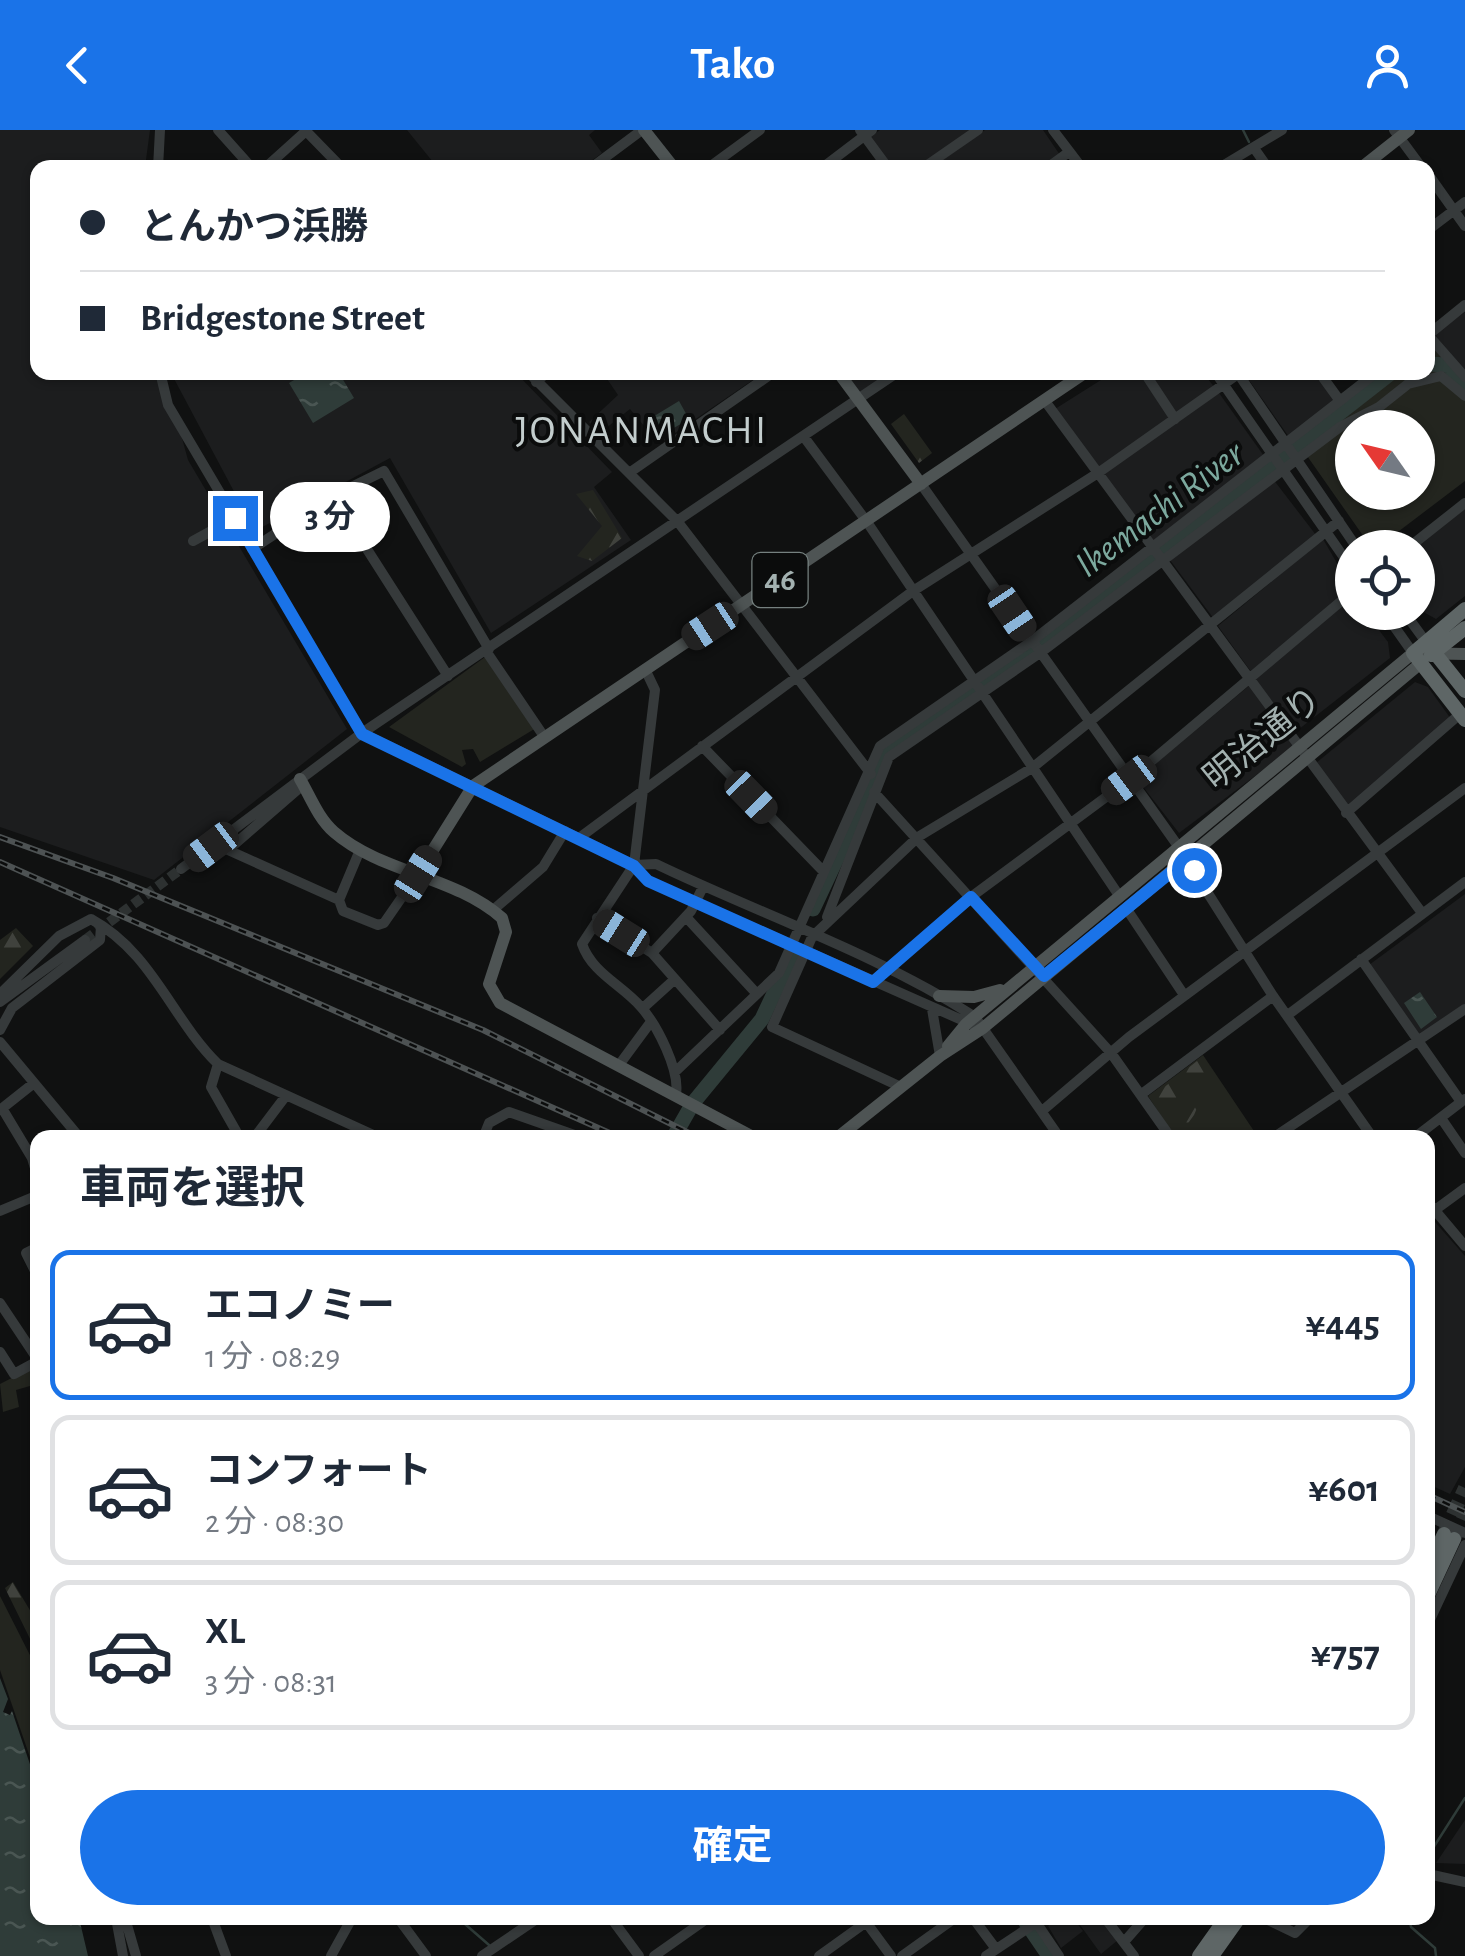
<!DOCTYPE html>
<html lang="ja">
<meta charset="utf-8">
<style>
body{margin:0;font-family:"Alegreya Sans","Noto Sans JP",sans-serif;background:#f2f2f3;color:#1f2937;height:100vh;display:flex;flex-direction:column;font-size:38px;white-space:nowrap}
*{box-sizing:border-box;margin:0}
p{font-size:32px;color:#747a83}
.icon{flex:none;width:55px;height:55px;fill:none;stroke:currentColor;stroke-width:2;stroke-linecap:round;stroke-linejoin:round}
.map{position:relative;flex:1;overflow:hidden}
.drawer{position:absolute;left:30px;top:1000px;width:1405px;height:795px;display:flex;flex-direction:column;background:#fff;border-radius:20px;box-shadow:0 2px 8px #0004}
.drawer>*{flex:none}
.top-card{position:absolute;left:30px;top:30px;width:1405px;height:220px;border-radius:20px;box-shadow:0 2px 8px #0004;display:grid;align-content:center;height:220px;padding:0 50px;background:#fff}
.needle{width:65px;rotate:304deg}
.controls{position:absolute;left:1335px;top:280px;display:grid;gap:20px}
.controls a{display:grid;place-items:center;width:100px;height:100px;border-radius:50%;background:#fff;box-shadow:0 2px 8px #0004;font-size:50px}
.end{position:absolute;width:45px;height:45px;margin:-22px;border:12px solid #1a73e8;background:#fff;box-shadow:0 0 0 5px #fff}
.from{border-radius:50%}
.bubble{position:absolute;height:70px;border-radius:35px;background:#fff;box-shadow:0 2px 8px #0004;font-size:32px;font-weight:700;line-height:70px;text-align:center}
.car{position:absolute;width:30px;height:60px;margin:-30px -15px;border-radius:12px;box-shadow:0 0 8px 2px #0007;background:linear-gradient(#222 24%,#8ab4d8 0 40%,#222 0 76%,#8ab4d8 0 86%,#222 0)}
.top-card b{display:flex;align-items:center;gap:35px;height:95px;font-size:38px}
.top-card b+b{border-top:2px solid #e0e1e3}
.top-card i{width:25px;height:25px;background:#1f2937}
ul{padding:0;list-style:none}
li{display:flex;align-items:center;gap:30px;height:150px;margin:0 20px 15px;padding:0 30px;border:5px solid #e0e1e3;border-radius:20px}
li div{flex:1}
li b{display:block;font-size:38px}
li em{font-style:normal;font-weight:700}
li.current{border-color:#1a73e8}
li>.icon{width:90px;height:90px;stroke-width:1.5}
h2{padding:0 50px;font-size:45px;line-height:120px}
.primary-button{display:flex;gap:20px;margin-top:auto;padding:20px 50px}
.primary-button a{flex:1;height:115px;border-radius:60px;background:#1a73e8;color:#fff;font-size:40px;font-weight:700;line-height:115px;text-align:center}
header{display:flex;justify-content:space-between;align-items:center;height:130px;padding:0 50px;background:#1a73e8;color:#fff;font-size:45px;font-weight:700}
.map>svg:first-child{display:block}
.built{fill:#1c1d1e}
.green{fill:#23251f;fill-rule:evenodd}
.forest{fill:url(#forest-firs)}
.water{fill:url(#water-ripples)}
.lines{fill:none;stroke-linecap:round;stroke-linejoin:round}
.stream{stroke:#2f3c39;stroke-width:2.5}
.river{stroke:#2f3c39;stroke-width:15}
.minor-tunnel{stroke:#2d3131;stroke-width:10;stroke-dasharray:10 5;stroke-linecap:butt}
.highway-tunnel{stroke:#2d3131;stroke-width:14;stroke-dasharray:14 7;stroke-linecap:butt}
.minor{stroke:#363a3b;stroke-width:10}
.major{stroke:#4e5454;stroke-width:12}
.highway{stroke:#5e6666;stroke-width:14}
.rail-casing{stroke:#4d5253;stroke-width:6}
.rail{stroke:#0b0c0c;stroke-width:2.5;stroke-dasharray:8;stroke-linecap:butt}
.route{stroke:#1a73e8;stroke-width:12}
.labels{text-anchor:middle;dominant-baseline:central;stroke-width:8;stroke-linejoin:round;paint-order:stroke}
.shield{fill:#0b0c0c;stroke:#75807f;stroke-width:2.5}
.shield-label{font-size:32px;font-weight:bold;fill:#a3b1b0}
.street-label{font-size:35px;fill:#a3b1b0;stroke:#0b0c0c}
.water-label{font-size:38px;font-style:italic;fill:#7ca99e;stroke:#0b0c0c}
.quarter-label{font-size:40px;letter-spacing:2.5px;fill:#c3cdcd;stroke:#0b0c0c}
</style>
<header><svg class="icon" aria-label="back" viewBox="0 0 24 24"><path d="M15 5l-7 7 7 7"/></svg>Tako<svg class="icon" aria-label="person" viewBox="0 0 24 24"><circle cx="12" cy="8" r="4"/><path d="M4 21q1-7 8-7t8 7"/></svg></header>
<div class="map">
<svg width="1465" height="1826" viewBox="0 0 1465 1826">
<defs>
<pattern id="forest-firs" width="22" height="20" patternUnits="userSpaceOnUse" patternTransform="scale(2.5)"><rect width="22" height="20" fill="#23251f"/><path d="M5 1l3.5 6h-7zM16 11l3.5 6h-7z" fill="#40423d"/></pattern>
<pattern id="water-ripples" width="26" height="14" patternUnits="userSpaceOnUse" patternTransform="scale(2.5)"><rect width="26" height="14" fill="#2f3c39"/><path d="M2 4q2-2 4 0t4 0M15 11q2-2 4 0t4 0" fill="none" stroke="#4a5653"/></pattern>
</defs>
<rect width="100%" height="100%" fill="#101111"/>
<path class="built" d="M0 0H150L145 37 38 38V242L164 243 188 330 347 599 154 750 0 697Z
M407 0H595L589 5 602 23 583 37H437Z
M880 0H972L917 37H892L870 7Z
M985 0H1043L1060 25 1042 37 931 38Z
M1465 182V243L1433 205Z
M171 243H516L612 342 594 357 631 410 491 503 390 328 255 401Z
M603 243H763L659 314 630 279 600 303 589 292 618 265Z
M844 243H891L859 264Z
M1112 243H1138L1172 289 1100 339 1055 279Z
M1148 243H1203L1216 259 1176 287Z
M1244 243H1314L1337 271 1289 307Z
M1219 263 1264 326 1154 414 1103 344Z
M1273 349 1316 405 1214 489 1170 430Z
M1465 376V466L1436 489 1418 479V418H1413Z
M1323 409 1352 459 1252 543 1218 496Z
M1352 467V482L1366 483 1388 512 1390 528 1294 603 1254 550Z
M1415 552 1428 557 1451 589 1347 677 1316 633Z
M1250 555 1295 616 1179 703 1137 649Z
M1465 764V874L1419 904 1369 835Z
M1428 1084 1465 1126V1337L1450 1364 1428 1354Z
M1465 1690V1734L1436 1733Z
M1058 1788 1064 1795 1073 1788 1083 1801 1061 1818 1048 1796Z
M1075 1788H1101L1118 1810 1101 1824Z"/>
<path class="green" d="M1428 211 1465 253V351L1378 417H1371L1305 323 1390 243 1428 242ZM1352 298H1418V362H1352Z
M485 527 536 598 480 632 473 619 462 620 466 634 462 637 389 597Z
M1203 925 1258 1007H1175L1148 966Z
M35 1236 37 1254 16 1260 19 1277 3 1282 0 1254Z
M0 1466 37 1539 38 1635 33 1636 0 1540Z"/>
<path class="forest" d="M904 284 932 323 919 333 891 294Z
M593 360 622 408 592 431 577 426 602 396 576 364Z
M16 798 33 816 0 849V810Z
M1202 927 1212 943 1194 985 1178 1007 1152 967Z
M13 1452 37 1492V1523L5 1458Z"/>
<path class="water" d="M306 243H339L354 268 313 293 289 253Z
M679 271 689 289 662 305 651 288Z
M1420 862 1437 887 1421 899 1404 873Z
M0 1548 8 1569 3 1582 10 1585 12 1581 37 1655 38 1788H79L88 1826H0Z"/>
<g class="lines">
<path class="stream" d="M1243 0 1249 12
M1428 1726 1465 1668
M458 1788 489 1815
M1409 1788 1411 1797 1435 1818 1436 1826"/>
<path class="river" d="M1428 234 1448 235 1465 257
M813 779 889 618 1166 419 1392 242
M673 1008 693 973 762 889 793 823
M1023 1788 1049 1826"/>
<path class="minor-tunnel" d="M85 810 181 739"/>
<path class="highway-tunnel" d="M1444 1404 1465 1358
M1454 1409 1465 1384"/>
<path class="minor" d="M218 0 252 38
M860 0 888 38
M1053 0 1082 38
M1394 0 1422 38
M1254 18 1268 38
M158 38 160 0
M265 38 306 1 342 38
M591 38 642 0
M708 38 760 0
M822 38 872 0
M923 38 978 0
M1047 38 1069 22
M1219 38 1282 0
M1428 44 1465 96
M1428 100 1465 72
M1428 205 1465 247
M1428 205 1465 175
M160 242 168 275 362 603
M528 242 678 392 871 644
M1144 242 1175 289
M1215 242 1352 439
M1237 242 1357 418
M1319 242 1340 271
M536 252 548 242
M1045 271 1422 783
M804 307 867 392 1120 767
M629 343 774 242
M921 354 1178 716 1273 866 1373 1008
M333 366 448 546
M193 411 235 388
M1408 418 1465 373
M252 419 333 366 384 341 489 519
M1384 482 1413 523
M1404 482 1426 512
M486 521 543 605
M645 539 655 560 634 735 582 814C592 843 622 855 641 877 657 895 680 940 676 964
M362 603 634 735 648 751 973 895
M702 616 824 742
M303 655 228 720 339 770
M874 662 1111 923 1171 1008
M1346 683 1460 584
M579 708 913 461 1098 343 1241 242
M360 720 339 770 343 781 378 795 384 793 418 744
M634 735 656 734C760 784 878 824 975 887L1060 1008
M181 739 362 603 898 242
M1126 778 1184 865
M493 780 543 737 565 701
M686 787 757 864
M827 787 889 627 1040 523 1340 297 1379 277 1408 254 1441 246 1465 266
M597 788 652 823 720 900
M652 823 691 781 703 757
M1361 829 1461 972
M873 852 971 767 1129 650 1352 462
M0 864 59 806 91 789C153 823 171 888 218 934L380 1008
M0 872 85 810
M643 878 675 849
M932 879 940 926
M1289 884 1465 752
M0 900 12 878 100 810 101 796
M0 912 80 1008
M218 934 211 957 240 1008
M619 935 650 893
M675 942 779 843 880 616 1032 511 1377 242
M901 957 772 897 812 807 918 707 1032 638 1339 391
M1143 963 1273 866
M2 978 32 1028 38 1048
M0 980 34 953
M1042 981 1129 907 1465 658
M1441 988 1465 1023
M254 1008 285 967
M483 1008 489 993 509 982 583 1008
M1273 1008 1465 879
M1414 1008 1465 969
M1428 1072 1465 1116
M1435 1080 1465 1058
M0 1081 38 1065
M38 1117 26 1123 38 1147
M0 1173 38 1230
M0 1222 14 1244 38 1231
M1428 1386 1465 1403
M1428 1494 1465 1415
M1428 1744 1465 1752
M116 1788 123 1826
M125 1788 136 1826
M212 1788 226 1826
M398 1788 426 1826
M611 1788 639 1826
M863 1788 891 1826
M973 1788 996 1819
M1105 1788 1134 1826
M1264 1788 1295 1803 1310 1788
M1036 1792 1059 1826
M1124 1812 1145 1788
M331 1826 352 1788
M482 1826 538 1788
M654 1826 708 1788
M819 1826 872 1788
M902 1826 955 1788
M986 1826 1043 1788"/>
<path class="major" d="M644 0 674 38
M1361 38 1409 0
M838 242 921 354
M300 649C310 666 318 688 334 702 381 743 455 746 502 788L506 802 489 854 500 873 755 1008
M418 744 473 656 1086 242
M939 866 974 867 1000 860
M948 916 966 894 1413 523 1465 524
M837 1008 940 926 983 898 1421 533"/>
<path class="highway" d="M1465 479 1413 523 1465 590
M1426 512 1465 561
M1431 525 1465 498
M1428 1438 1444 1404
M1428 1465 1454 1409
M1199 1826 1226 1788
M1212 1826 1239 1788"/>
<g class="rail-casing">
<path id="rail" d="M0 707 113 748 483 900 699 1008
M0 732 621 1008
M1428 1365 1465 1382"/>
</g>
<use href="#rail" class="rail"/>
</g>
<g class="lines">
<path class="route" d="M235 388 362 604 634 736 648 751 873 852 971 767 1044 846 1187 729 1194 740"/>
</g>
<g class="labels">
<rect class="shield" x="752.5" y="423" width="55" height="54" rx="8"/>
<g class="shield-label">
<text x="780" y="450">46</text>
</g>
<g class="street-label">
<text transform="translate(1263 609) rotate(-39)">明治通り</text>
</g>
<g class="water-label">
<text transform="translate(1160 380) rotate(-37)">Ikemachi River</text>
</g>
<g class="quarter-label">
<text x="642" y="301">JONANMACHI</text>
</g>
</g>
</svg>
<div class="controls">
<a><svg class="needle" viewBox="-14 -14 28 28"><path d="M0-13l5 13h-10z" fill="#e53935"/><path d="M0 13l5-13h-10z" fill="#747a83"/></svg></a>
<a><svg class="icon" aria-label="locate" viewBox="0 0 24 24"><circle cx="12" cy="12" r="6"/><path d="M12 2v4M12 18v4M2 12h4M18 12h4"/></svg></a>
</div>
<i class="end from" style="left:1194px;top:740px"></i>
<i class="end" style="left:235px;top:388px"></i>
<div class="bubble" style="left:270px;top:352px;width:120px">3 分</div>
<i class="car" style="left:1012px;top:483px;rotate:146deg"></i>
<i class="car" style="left:710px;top:496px;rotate:237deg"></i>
<i class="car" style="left:1129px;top:650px;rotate:233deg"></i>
<i class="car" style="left:751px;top:667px;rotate:136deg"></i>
<i class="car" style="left:211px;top:717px;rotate:233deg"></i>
<i class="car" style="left:418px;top:744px;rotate:32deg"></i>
<i class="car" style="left:621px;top:803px;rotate:302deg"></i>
<div class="top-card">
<b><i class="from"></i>とんかつ浜勝</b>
<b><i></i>Bridgestone Street</b>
</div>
<section class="drawer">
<h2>車両を選択</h2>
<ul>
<li class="current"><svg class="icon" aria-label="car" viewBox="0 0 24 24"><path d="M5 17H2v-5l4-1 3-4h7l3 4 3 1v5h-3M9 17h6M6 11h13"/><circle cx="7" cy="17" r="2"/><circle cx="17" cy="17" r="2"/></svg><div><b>エコノミー</b><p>1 分 · 08:29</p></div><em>¥445</em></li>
<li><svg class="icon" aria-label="car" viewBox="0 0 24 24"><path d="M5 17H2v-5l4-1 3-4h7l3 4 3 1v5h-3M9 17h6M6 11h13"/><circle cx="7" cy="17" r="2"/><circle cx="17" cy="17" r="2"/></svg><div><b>コンフォート</b><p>2 分 · 08:30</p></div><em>¥601</em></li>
<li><svg class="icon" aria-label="car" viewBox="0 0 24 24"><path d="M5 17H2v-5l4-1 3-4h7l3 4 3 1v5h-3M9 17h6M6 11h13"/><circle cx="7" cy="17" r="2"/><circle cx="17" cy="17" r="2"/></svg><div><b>XL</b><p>3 分 · 08:31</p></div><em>¥757</em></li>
</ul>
<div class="primary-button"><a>確定</a></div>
</section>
</div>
